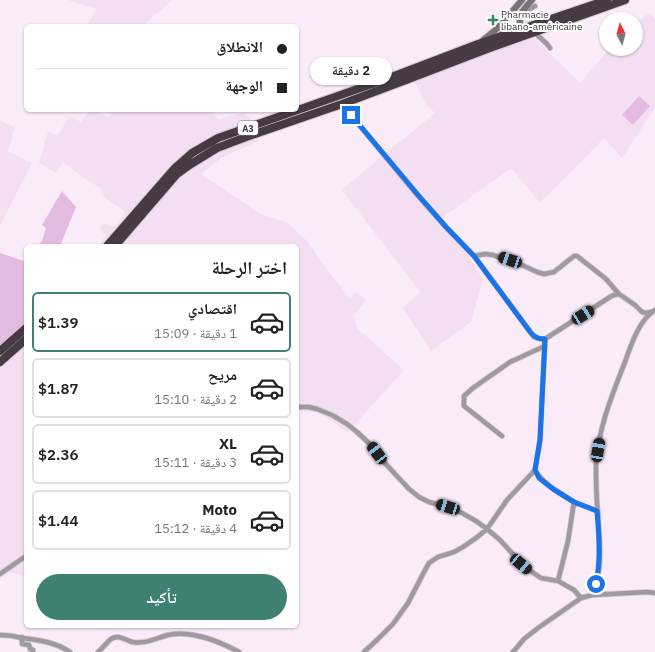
<!DOCTYPE html>
<html lang="ar">
<meta charset="utf-8">
<style>
body{margin:0;font-family:"IBM Plex Sans","Noto Naskh Arabic",sans-serif;background:#f6f6f6;color:#222;direction:rtl;height:100vh;display:flex;flex-direction:column;font-size:15px;white-space:nowrap}
*{box-sizing:border-box;margin:0}
p{font-size:13px;color:#767676}
.icon{flex:none;width:22px;height:22px;fill:none;stroke:currentColor;stroke-width:2;stroke-linecap:round;stroke-linejoin:round}
.map{position:relative;flex:1;overflow:hidden;direction:ltr}
.panel{position:absolute;left:24px;top:244px;width:275px;height:384px;display:flex;flex-direction:column;background:#fff;border-radius:6px;box-shadow:0 1px 3px #0004;direction:rtl}
.panel>*{flex:none}
.top-card{position:absolute;left:24px;top:24px;width:275px;height:88px;border-radius:6px;box-shadow:0 1px 3px #0004;direction:rtl;display:grid;align-content:center;height:88px;padding:0 12px;background:#fff}
.needle{width:26px;rotate:354deg}
.controls{position:absolute;left:599px;top:12px;display:grid;gap:8px}
.controls a{display:grid;place-items:center;width:44px;height:44px;border-radius:50%;background:#fff;box-shadow:0 1px 3px #0004;font-size:20px}
.end{position:absolute;width:18px;height:18px;margin:-9px;border:5px solid #1a73e8;background:#fff;box-shadow:0 0 0 2px #fff}
.from{border-radius:50%}
.bubble{position:absolute;height:28px;border-radius:14px;background:#fff;box-shadow:0 1px 3px #0004;font-size:13px;font-weight:600;line-height:28px;text-align:center;direction:rtl}
.car{position:absolute;width:12px;height:24px;margin:-12px -6px;border-radius:5px;box-shadow:0 0 3px 1px #0007;background:linear-gradient(#222 24%,#8ab4d8 0 40%,#222 0 76%,#8ab4d8 0 86%,#222 0)}
.top-card b{display:flex;align-items:center;gap:14px;height:38px;font-size:15px}
.top-card b+b{border-top:1px solid #e0e0e0}
.top-card i{width:10px;height:10px;background:#222}
ul{padding:0;list-style:none}
li{display:flex;align-items:center;gap:12px;height:60px;margin:0 8px 6px;padding:0 4px;border:2px solid #e0e0e0;border-radius:6px}
li div{flex:1}
li b{display:block;font-size:15px}
li em{font-style:normal;font-weight:600}
li.active{border-color:#3e8173}
li>.icon{width:36px;height:36px;stroke-width:1.5}
h2{padding:0 12px;font-size:18px;line-height:48px}
.action{display:flex;gap:8px;margin-top:auto;padding:8px 12px}
.action a{flex:1;height:46px;border-radius:24px;background:#3e8173;color:#fff;font-size:16px;font-weight:600;line-height:46px;text-align:center}
.map>svg:first-child{display:block}
.built{fill:#f3dff1}
.green{fill:#e3bbe0}
.lines{fill:none;stroke-linecap:round;stroke-linejoin:round}
.street-casing{stroke:#d4c8d3;stroke-width:6}
.secondary-casing{stroke:#d4c8d3;stroke-width:8}
.highway-casing{stroke:#d4c8d3;stroke-width:10}
.street{stroke:#9f9a9f;stroke-width:4.5}
.secondary{stroke:#787178;stroke-width:6}
.highway{stroke:#463b45;stroke-width:8}
.route{stroke:#1a73e8;stroke-width:5}
.poi-dot{fill:#3e8173;stroke:#fefefe;stroke-width:1.5}
.labels{text-anchor:middle;dominant-baseline:central;stroke-width:4;stroke-linejoin:round;paint-order:stroke}
.shield{fill:#fefefe;stroke:#787578;stroke-width:1}
.shield-label{font-size:9px;font-weight:bold;fill:#3f3a3e}
.poi-label{font-size:10px;fill:#3f3a3e;stroke:#fefefe;text-anchor:start}
</style>
<div class="map">
<svg width="655" height="652" viewBox="0 0 655 652">
<rect width="100%" height="100%" fill="#f9ecf8"/>
<path class="built" d="M68 0H173L142 26H87L96 9Z
M650 13 655 20V108L622 158 604 138 540 203 511 168 443 217 483 279 471 322 431 351 403 308 420 292 342 190 381 157 435 113 427 105 414 81 496 51 534 38 580 83 609 49H636V22Z
M90 110H95L109 118 113 110H209L219 119 243 113 251 119 259 141 221 158 201 174 261 214 288 223 308 242 325 267 350 298 356 292 366 300 354 315 357 328 404 370 348 432 317 412 297 411V246H98L106 235 100 229 103 223 114 227 125 212 100 194 101 189 63 163 56 173 39 163 48 132 58 135 70 116 81 122Z
M0 120 15 128 8 151 32 163 0 226Z
M26 338V577L9 572 0 579V353Z"/>
<path class="green" d="M639 96 650 106 633 125 622 115Z
M62 191 76 207 60 246H37L42 241 46 228 42 225Z
M0 253 24 261 26 259V338L6 357 0 353Z"/>
<g class="lines">
<g class="street-casing">
<path id="street" d="M521 19 527 11 535 6
M534 32 547 44 550 48
M342 104 419 197 446 227 474 256 534 337 540 339H545L610 297 614 295 619 294
M474 256 485 254 493 255 522 265 537 272 544 274 554 272 574 256H577L606 279 619 294 635 305 642 312 646 313 651 312
M545 339 540 440 535 470C544 485 560 493 574 502L568 541 558 581
M297 407H309L317 409 332 415 347 424 357 432 372 446 383 461 409 489 419 497 429 502 448 507 462 513 476 521 487 529 500 540 521 563 529 570 541 578 558 581 574 590 581 598
M502 436 464 406V396L473 388 510 362 545 346
M574 502 597 511
M0 574 26 556
M592 595C595 587 598 578 599 569 601 551 599 532 598 514 596 497 596 481 596 465 598 429 612 395 625 362 631 345 639 320 655 310
M0 635C8 635 15 636 22 638 39 640 55 642 70 652
M22 637V644L29 645 30 649 33 650V652
M98 652C103 648 107 642 111 639 119 634 125 640 132 642 136 643 140 642 144 642 152 641 160 637 168 635 192 630 218 641 239 652
M364 652 378 639 393 624 408 603 423 574 429 563 438 557 454 552 463 547 476 538 487 529 507 500 535 470
M513 652 524 639 538 628 581 598 592 595 648 592 655 593"/>
</g>
<g class="secondary-casing">
<path id="secondary" d="M521 29C517 15 523 10 532 0
M483 40 498 28 522 0"/>
</g>
<g class="highway-casing">
<path id="highway" d="M107 246 175 168 192 153 218 138 389 78 478 44 607 0
M115 246 177 174 191 164 217 148 246 137 342 104 406 80 487 49 625 0
M0 351 26 328
M0 362 26 339"/>
</g>
<use href="#street" class="street"/>
<use href="#secondary" class="secondary"/>
<use href="#highway" class="highway"/>
</g>
<g class="lines">
<path class="route" d="M351 115 419 196 446 227 474 256 531 333C535 338 539 339 545 339L540 440 535 470 539 478 553 489 574 502 597 511C599 536 601 558 596 584"/>
</g>
<path class="poi-dot" d="M491 14h4v4h4v4h-4v4h-4v-4h-4v-4h4z"/>
<g class="labels">
<rect class="shield" x="238" y="121" width="20" height="14" rx="3"/>
<g class="shield-label">
<text x="248" y="128">A3</text>
</g>
<g class="poi-label">
<text x="501" y="14">Pharmacie<tspan x="501" dy="12">libano-américaine</tspan></text>
</g>
</g>
</svg>
<div class="controls">
<a><svg class="needle" viewBox="-14 -14 28 28"><path d="M0-13l5 13h-10z" fill="#e53935"/><path d="M0 13l5-13h-10z" fill="#767676"/></svg></a>
</div>
<i class="end from" style="left:596px;top:584px"></i>
<i class="end" style="left:351px;top:115px"></i>
<div class="bubble" style="left:310px;top:57px;width:82px">2 دقيقة</div>
<i class="car" style="left:510px;top:260px;rotate:289deg"></i>
<i class="car" style="left:583px;top:315px;rotate:58deg"></i>
<i class="car" style="left:598px;top:450px;rotate:10deg"></i>
<i class="car" style="left:377px;top:453px;rotate:323deg"></i>
<i class="car" style="left:448px;top:507px;rotate:287deg"></i>
<i class="car" style="left:521px;top:564px;rotate:130deg"></i>
<div class="top-card">
<b><i class="from"></i>الانطلاق</b>
<b><i></i>الوجهة</b>
</div>
<section class="panel">
<h2>اختر الرحلة</h2>
<ul>
<li class="active"><svg class="icon" aria-label="car" viewBox="0 0 24 24"><path d="M5 17H2v-5l4-1 3-4h7l3 4 3 1v5h-3M9 17h6M6 11h13"/><circle cx="7" cy="17" r="2"/><circle cx="17" cy="17" r="2"/></svg><div><b>اقتصادي</b><p>1 دقيقة · 15:09</p></div><em>$1.39</em></li>
<li><svg class="icon" aria-label="car" viewBox="0 0 24 24"><path d="M5 17H2v-5l4-1 3-4h7l3 4 3 1v5h-3M9 17h6M6 11h13"/><circle cx="7" cy="17" r="2"/><circle cx="17" cy="17" r="2"/></svg><div><b>مريح</b><p>2 دقيقة · 15:10</p></div><em>$1.87</em></li>
<li><svg class="icon" aria-label="car" viewBox="0 0 24 24"><path d="M5 17H2v-5l4-1 3-4h7l3 4 3 1v5h-3M9 17h6M6 11h13"/><circle cx="7" cy="17" r="2"/><circle cx="17" cy="17" r="2"/></svg><div><b>XL</b><p>3 دقيقة · 15:11</p></div><em>$2.36</em></li>
<li><svg class="icon" aria-label="car" viewBox="0 0 24 24"><path d="M5 17H2v-5l4-1 3-4h7l3 4 3 1v5h-3M9 17h6M6 11h13"/><circle cx="7" cy="17" r="2"/><circle cx="17" cy="17" r="2"/></svg><div><b>Moto</b><p>4 دقيقة · 15:12</p></div><em>$1.44</em></li>
</ul>
<div class="action"><a>تأكيد</a></div>
</section>
</div>
